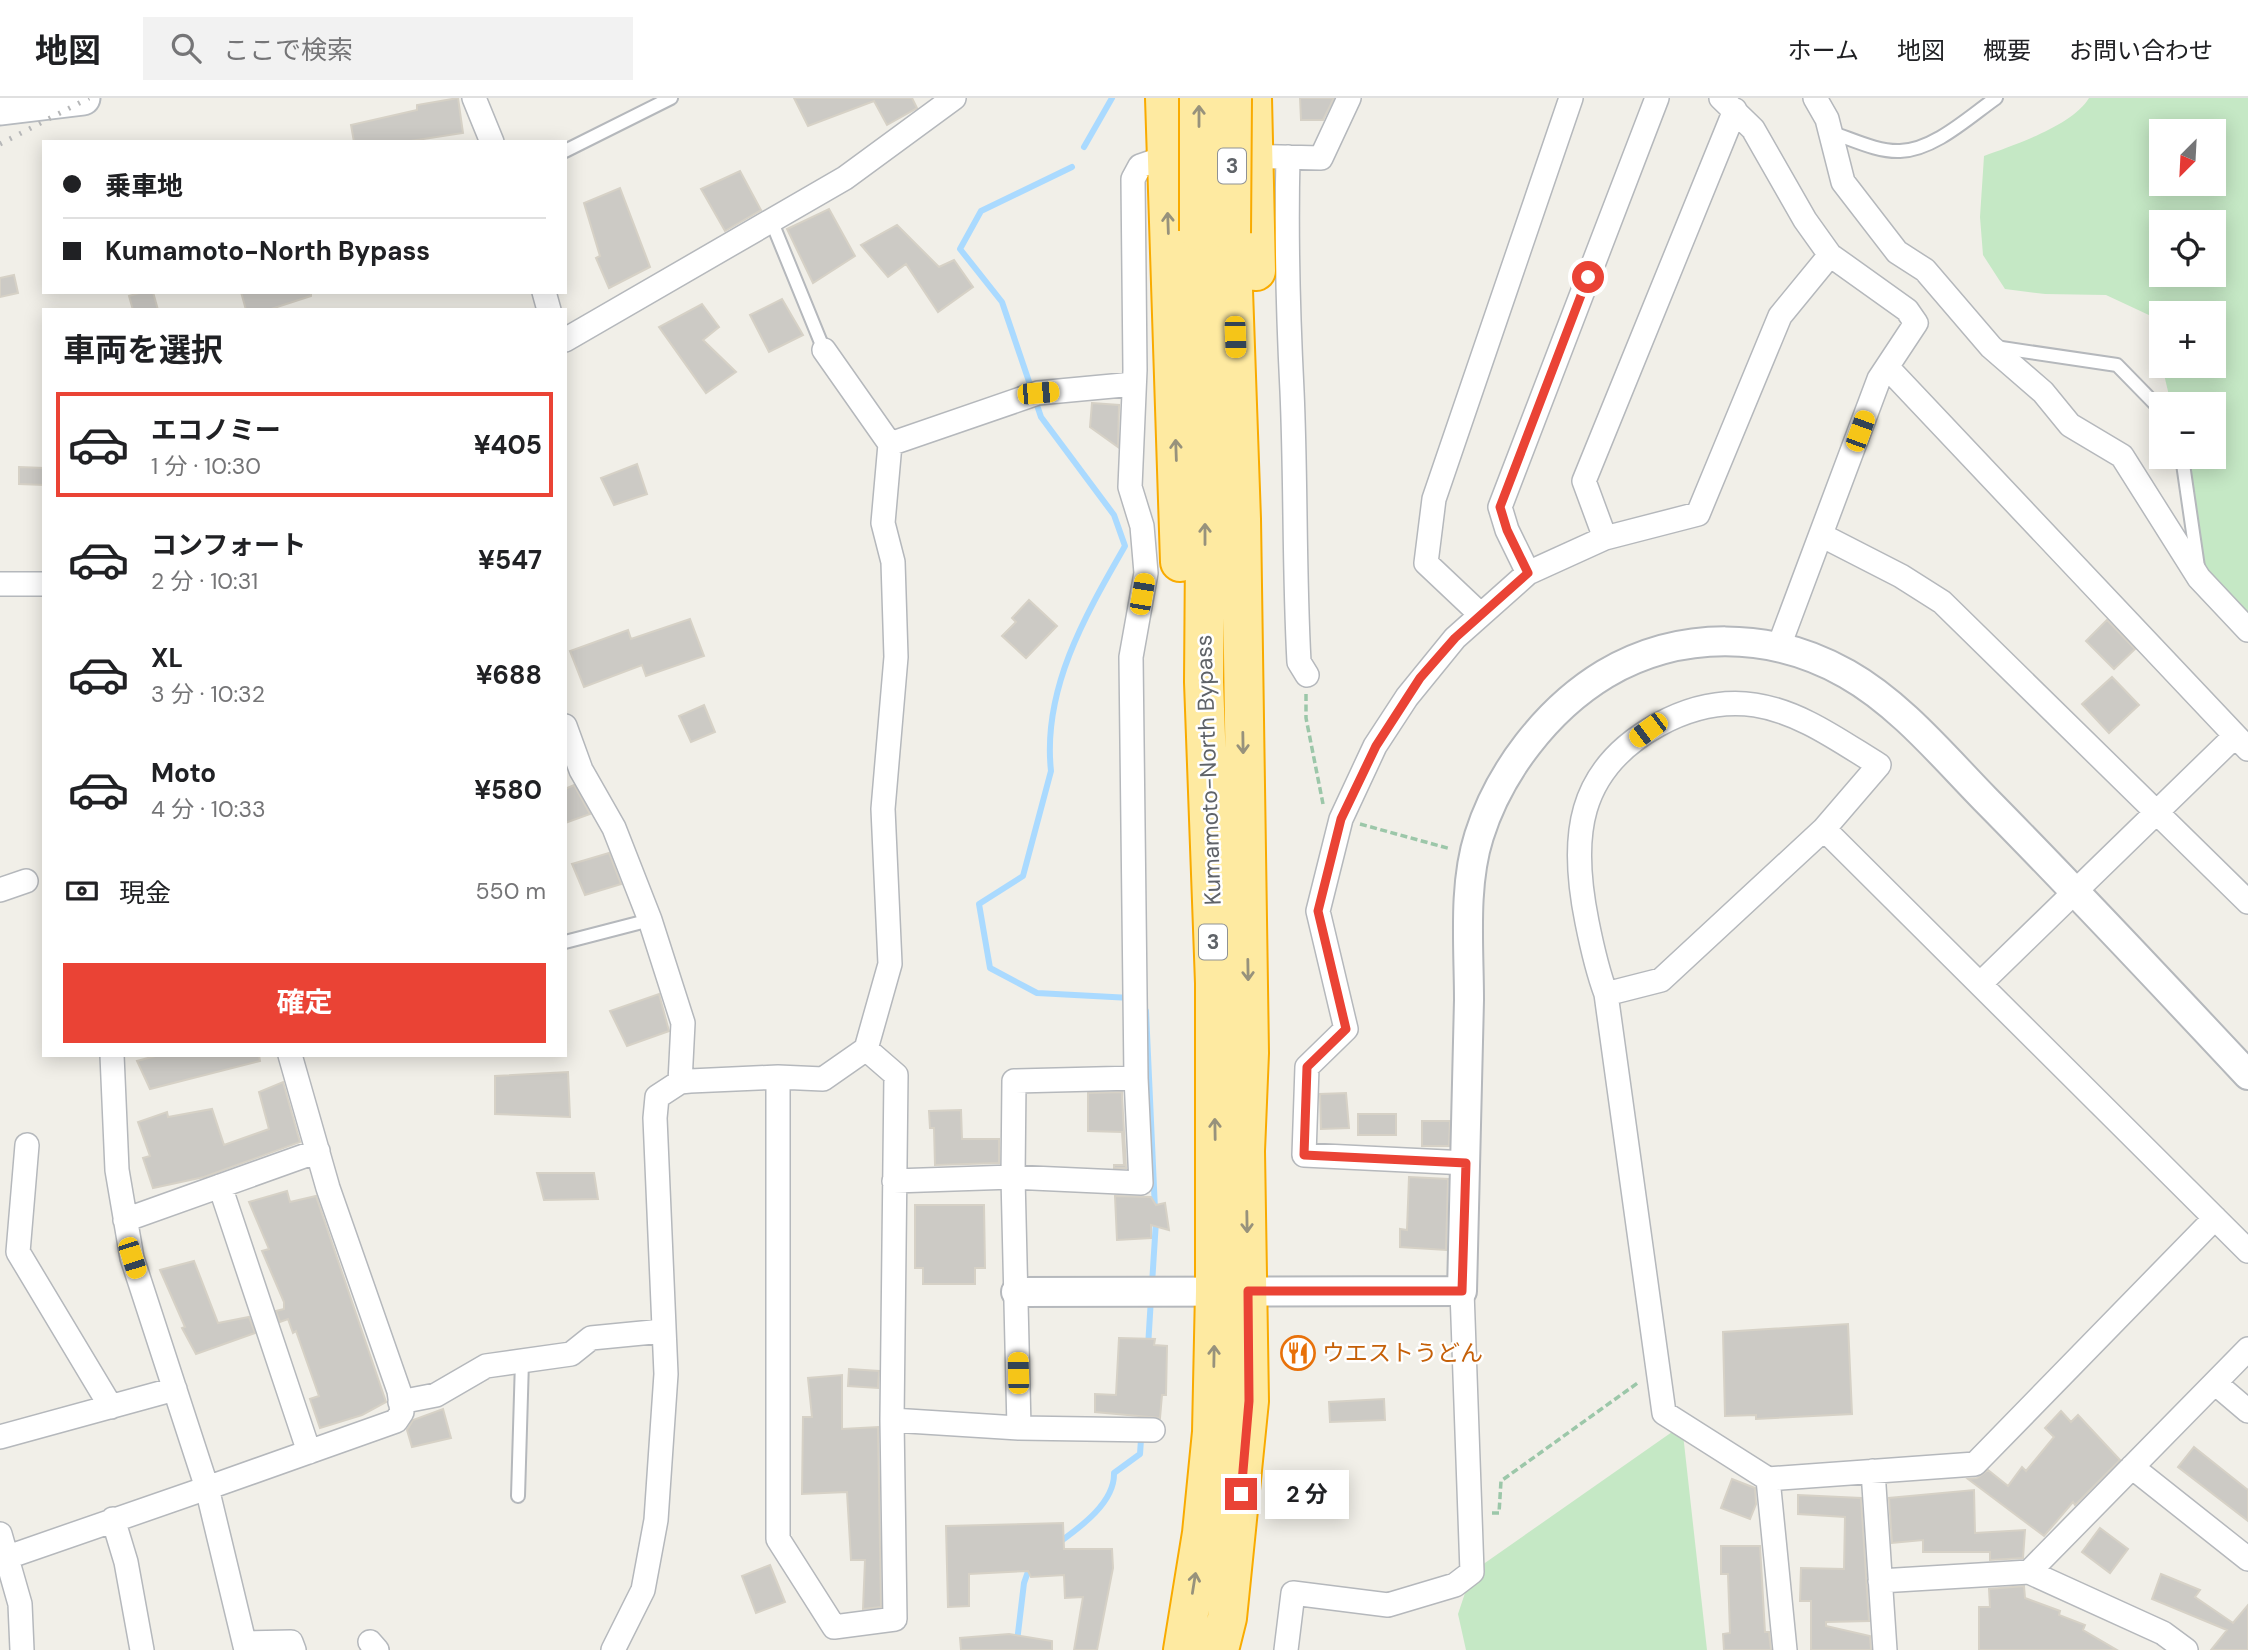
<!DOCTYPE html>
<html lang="ja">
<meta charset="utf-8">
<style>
body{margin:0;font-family:"DM Sans","Noto Sans JP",sans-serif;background:#f2f2f2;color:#202124;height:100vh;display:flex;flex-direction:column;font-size:26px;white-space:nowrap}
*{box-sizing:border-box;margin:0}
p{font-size:23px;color:#757577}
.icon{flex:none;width:38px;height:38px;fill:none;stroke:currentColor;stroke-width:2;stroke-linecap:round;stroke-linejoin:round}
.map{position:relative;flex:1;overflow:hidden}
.sheet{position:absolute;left:42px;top:210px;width:525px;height:749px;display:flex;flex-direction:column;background:#fff;border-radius:0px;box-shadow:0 4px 18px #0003}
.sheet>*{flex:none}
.top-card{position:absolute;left:42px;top:42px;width:525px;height:154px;border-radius:0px;box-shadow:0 4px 18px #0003;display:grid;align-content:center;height:154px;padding:0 21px;background:#fff}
.needle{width:46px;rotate:204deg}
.buttons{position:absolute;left:2149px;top:21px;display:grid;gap:14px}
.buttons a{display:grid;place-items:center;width:77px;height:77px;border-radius:0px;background:#fff;box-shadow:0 4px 18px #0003;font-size:35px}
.end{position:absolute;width:32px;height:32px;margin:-16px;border:9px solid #ea4335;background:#fff;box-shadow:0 0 0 4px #fff}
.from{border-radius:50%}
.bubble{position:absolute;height:49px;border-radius:0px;background:#fff;box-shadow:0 4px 18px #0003;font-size:23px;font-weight:700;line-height:49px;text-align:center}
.car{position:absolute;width:21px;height:42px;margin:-21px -10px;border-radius:9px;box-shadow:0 0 5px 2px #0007;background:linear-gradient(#f5c518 24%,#345 0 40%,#f5c518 0 76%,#345 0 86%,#f5c518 0)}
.top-card b{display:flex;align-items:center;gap:24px;height:66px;font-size:26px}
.top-card b+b{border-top:2px solid #e0e0e0}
.top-card i{width:18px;height:18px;background:#202124}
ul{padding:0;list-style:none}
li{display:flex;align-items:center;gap:21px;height:105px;margin:0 14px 10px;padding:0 7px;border:4px solid transparent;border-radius:0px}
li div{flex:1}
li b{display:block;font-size:26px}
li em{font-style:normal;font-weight:700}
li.on{border-color:#ea4335}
li>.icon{width:63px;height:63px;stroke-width:1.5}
h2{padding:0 21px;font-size:32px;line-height:84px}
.pay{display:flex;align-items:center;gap:18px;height:77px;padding:0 21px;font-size:26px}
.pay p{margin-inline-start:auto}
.action{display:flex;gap:14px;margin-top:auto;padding:14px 21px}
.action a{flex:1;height:80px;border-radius:0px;background:#ea4335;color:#fff;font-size:28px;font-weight:700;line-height:80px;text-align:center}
header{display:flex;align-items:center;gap:42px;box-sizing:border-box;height:98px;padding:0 35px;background:#fff;border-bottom:2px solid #e0e0e0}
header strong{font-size:33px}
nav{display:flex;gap:38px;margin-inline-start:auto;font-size:24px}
.search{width:490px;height:63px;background:#f2f2f2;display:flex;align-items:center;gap:18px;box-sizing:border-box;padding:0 24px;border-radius:0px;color:#757577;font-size:26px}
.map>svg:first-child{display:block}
.green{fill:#c5e8c5;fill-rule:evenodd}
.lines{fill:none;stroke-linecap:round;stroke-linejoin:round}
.stream{stroke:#aadaff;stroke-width:6}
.building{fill:#cccac5;stroke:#d6d1c6;stroke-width:2}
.service-casing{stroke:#b5b8bc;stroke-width:16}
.minor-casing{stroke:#b5b8bc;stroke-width:26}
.tertiary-casing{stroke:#b5b8bc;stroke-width:32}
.secondary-casing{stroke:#b6babf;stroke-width:37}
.trunk-casing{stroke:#f9ab00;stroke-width:42}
.path{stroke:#9cc7a9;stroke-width:3.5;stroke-dasharray:7 3.5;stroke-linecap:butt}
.service{stroke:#fff;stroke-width:12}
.minor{stroke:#fff;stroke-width:23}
.tertiary{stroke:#fff;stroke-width:28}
.secondary{stroke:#fff;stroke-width:33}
.trunk{stroke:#feeaa1;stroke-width:38}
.rail{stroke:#b6b7b8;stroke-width:5;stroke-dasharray:2 9;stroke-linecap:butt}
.trunk-bridge-casing{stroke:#f9ab00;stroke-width:42;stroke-linecap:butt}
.trunk-bridge{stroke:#feeaa1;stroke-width:38}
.oneway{stroke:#97927c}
.route{stroke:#ea4335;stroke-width:9}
.labels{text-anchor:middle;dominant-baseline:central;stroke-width:5;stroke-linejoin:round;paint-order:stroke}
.shield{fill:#fff;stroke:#8f9295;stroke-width:2}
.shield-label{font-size:21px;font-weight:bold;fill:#5f6368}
.street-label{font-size:23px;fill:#5f6368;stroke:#fff}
.food-label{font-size:23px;fill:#c56008;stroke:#fff;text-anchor:start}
</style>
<header>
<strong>地図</strong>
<div class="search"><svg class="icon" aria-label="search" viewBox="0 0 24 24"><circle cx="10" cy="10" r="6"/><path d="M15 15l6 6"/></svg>ここで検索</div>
<nav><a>ホーム</a><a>地図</a><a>概要</a><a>お問い合わせ</a></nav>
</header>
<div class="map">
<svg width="2248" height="1552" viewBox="0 0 2248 1552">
<rect width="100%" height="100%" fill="#f1efe8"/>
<path class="green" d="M2089 0H2248V532L2199 480 2182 359H2214V306H2171L2162 268H2214V215H2161V263L2151 218 2106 197 2045 196 2005 191 1983 157 1980 119 1984 58C2014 47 2072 28 2089 0ZM2161 33H2214V86H2161ZM2161 124H2214V177H2161Z
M1682 1327 1707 1552H1466L1458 1516 1472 1474Z"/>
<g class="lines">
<path class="stream" d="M1084 49 1112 0
M1072 69 981 113 960 151 1002 204 1041 319 1114 417 1125 448C1086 516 1042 591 1051 673L1023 778 979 806 990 870 1037 895 1131 900
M1146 913 1155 1112
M1152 1186 1156 1123
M1148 1249 1151 1200
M1057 1446C1079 1430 1115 1405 1114 1375L1140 1356 1143 1312
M1016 1552 1024 1485 1030 1468"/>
</g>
<path class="building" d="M458 0 463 35 404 44H354L351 27 417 12V7Z
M794 0H912L917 10 887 27 874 3 808 28Z
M1300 0H1334L1323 22H1301Z
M740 73 761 112 725 133 701 91Z
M620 90 650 169 609 190 596 160 600 158 584 105Z
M829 111 855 158 813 185 787 131Z
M897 127 939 169 954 162 973 189 938 214 906 166 888 179 861 147Z
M14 177 18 195 0 199V180Z
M143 194H153L158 212H133L129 198Z
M241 194H311V198L268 212H246Z
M782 201 803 237 769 254 750 217Z
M702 206 719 229 703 242 736 274 706 295 659 229Z
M1092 305 1119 307 1118 349 1090 329Z
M637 366 647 396 614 407 601 380Z
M19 369 44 370V387L19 386Z
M1029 502 1057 528 1026 560 1002 538 1016 524 1012 520Z
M690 521 704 558 646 578 642 567 584 589 570 553 628 532 631 541Z
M2107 522 2135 551 2114 571 2086 543Z
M2112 579 2139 607 2109 635 2082 606Z
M704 607 715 634 691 644 679 618Z
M574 687 590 716 565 725V691Z
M609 755 621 786 585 797 572 766Z
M659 896 669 933 627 948 610 913Z
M159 957H259L260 963 150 991 137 963Z
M568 974 570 1019 495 1016V978Z
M283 984 300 1044 204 1079 153 1090 143 1060 150 1058 138 1024 167 1014 168 1019 212 1011 224 1047 269 1031 259 994Z
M1122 994V998L1126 1070H1114V1067H1124L1122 1034 1088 1033V995Z
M1346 995 1349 1030 1321 1031 1320 996Z
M961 1012 962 1041H999V1065L935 1067 934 1030H930L929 1013Z
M1358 1016H1396V1037H1358Z
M1422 1023H1450L1449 1048H1422Z
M537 1075H594L598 1101 544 1102Z
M1409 1079 1448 1081 1446 1152 1400 1149V1131L1407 1132Z
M287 1093 290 1104 316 1098 386 1304 362 1317 320 1330 310 1301 319 1298 296 1233 293 1235 288 1221 280 1224 276 1213 284 1211V1204L262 1153 269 1151 249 1104Z
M1115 1098 1151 1099 1156 1107 1165 1105 1169 1132 1151 1127V1140L1117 1142Z
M915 1107H984L985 1170H975V1186H923V1170H915Z
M194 1163 218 1225 249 1219 255 1235 196 1256 182 1230 185 1229 160 1172Z
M1848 1226 1852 1316 1756 1321V1317L1725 1318 1723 1234Z
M1119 1240 1155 1241 1154 1247 1167 1248 1166 1297H1162L1160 1320 1095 1314V1296L1116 1297Z
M849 1271 879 1273 878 1290 848 1288Z
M842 1277V1331L878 1329 881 1509 863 1511 865 1462H851L847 1394 802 1396 803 1319H812L808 1280Z
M1384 1301 1385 1322 1330 1324 1329 1304Z
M443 1311 451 1340 412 1349 407 1332 413 1322Z
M2061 1313 2071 1324 2078 1317 2120 1362 2075 1407 2073 1404 2044 1438 1968 1381 1977 1380 1988 1372 2008 1388 2022 1369 2026 1373 2054 1339 2045 1330Z
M2194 1349 2248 1392V1423L2178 1369Z
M1732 1381 1755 1390 1756 1406 1750 1421 1721 1410Z
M1974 1392 1975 1435 2025 1432 2023 1460 1990 1462V1454H1923V1442L1892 1445 1889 1400Z
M1798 1397 1861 1400 1869 1523 1826 1524V1528L1870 1538 1871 1552H1811V1503H1800L1801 1470 1844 1471 1845 1419 1798 1416Z
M1063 1425 1064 1451H1112L1113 1470 1097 1552H1074L1083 1499 1065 1500 1064 1477 1031 1479 1028 1473 969 1476V1508L948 1509 946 1428Z
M2100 1430 2128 1451 2110 1475 2082 1454Z
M1721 1448H1760L1765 1534H1769L1771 1552H1724L1723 1536 1730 1535 1728 1476H1721Z
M770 1467 785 1504 756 1515 742 1478Z
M2161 1476 2200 1492 2195 1499 2233 1525 2248 1507V1552H2211L2227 1532 2152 1501Z
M2024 1488 2025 1500 2060 1513 2059 1517 2085 1527 2083 1532 2117 1552H1979V1509H1990L1989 1491Z
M1009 1536 1052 1543V1552H961L960 1540Z"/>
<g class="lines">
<g class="service-casing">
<path id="service" d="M1830 34C1852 41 1877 54 1900 53 1934 52 1969 19 1996 0
M565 53 671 0
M771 122 824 252
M1995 249 2117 267 2161 312
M2182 359 2198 469
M565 844 650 822
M518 1398 522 1263"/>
</g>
<g class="minor-casing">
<path id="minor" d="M474 0 492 44
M1721 0 1753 31 1805 122 1830 157 1907 212 1916 225 1879 281 1779 548
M1815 0 1827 21 1843 84 1897 154 1925 172 1991 249 2043 294 2070 327 2122 358 2199 480 2248 532
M1243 58 1321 60 1349 0
M1288 59C1286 137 1288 214 1292 293 1296 383 1294 473 1299 564L1307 577
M544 194 549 212
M565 242 845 80 954 0
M1887 269 2248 651
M890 346 1038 295 1134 286
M1821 437 1901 478 1942 504 2248 804
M1605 440 1584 383 1735 12
M1528 475 1507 432 1500 409 1657 0
M0 486H44
M1480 516 1426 465 1434 401 1571 0
M565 628 581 672 614 730 650 822 683 925 680 984
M1824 731 2248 1153
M0 792 26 783
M1980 886 2235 638
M1606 896 1661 882 1824 731 1879 667C1841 644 1801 614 1755 607 1720 602 1689 610 1658 627 1576 672 1570 740 1587 824 1592 849 1597 872 1606 896L1664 1315 1768 1381 1975 1366 2215 1120
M112 957 117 1072 132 1160 207 1390 396 1323 402 1314 399 1293 328 1090 290 957
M778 979V1441L834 1529 895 1521 892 1322 896 977 866 951
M1136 980 1131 559 1146 475 1142 428 1130 389 1135 272 1133 81 1140 68 1166 59 1177 58
M27 1047 18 1154 111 1309
M1467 1065 1304 1057 1307 969 1346 931 1318 813 1341 721 1375 648 1407 599 1455 540 1528 475 1605 440 1698 416 1780 218 1830 157
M894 1083 1013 1079 1141 1085 1136 980 1014 983 1013 1079 1019 1330
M220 1088 309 1354
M125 1122 318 1053
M2215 1285 2248 1313
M400 1304 436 1297 486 1268 571 1256 591 1240 663 1233
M892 1322 1019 1330 1153 1332
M0 1339 175 1291
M2132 1369 2248 1461
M1873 1373 1885 1552
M1768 1381 1785 1552
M113 1421 126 1464 142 1552
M0 1436 20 1506 22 1552
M8 1459 207 1390 246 1552
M2029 1474 2248 1251
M1880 1483 2029 1474 2163 1535 2186 1552
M370 1544 377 1552
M247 1545 291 1544 294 1552
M613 1552 643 1492 656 1422 666 1276 655 1020 657 999 680 984 690 983 778 979 823 981 866 951 890 866 883 711 896 559 893 464 883 425 890 346 824 252
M1286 1552 1293 1495 1388 1507 1455 1487 1472 1474 1462 1193"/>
</g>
<g class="tertiary-casing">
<path id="tertiary" d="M1016 1194 1462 1193C1465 1096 1467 999 1469 902 1469 849 1463 788 1479 738 1499 674 1547 611 1605 576 1680 532 1771 533 1847 576 1900 606 1943 658 1985 701 2074 791 2161 884 2248 977"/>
</g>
<g class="secondary-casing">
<path id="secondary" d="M0 10 83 0"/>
</g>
<g class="trunk-casing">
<path id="trunk" d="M1165 0 1180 464
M1252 0 1256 173
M1183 1552 1202 1435 1212 1334 1215 1193V885L1204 584 1206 325 1199 133
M1219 1552 1227 1520 1249 1303 1245 1053 1249 955 1241 421 1231 135"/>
</g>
<path class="path" d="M1306 596V620L1323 706
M1360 726 1451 751
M1492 1415H1499L1501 1383 1639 1284"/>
<use href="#service" class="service"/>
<use href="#minor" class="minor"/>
<use href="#tertiary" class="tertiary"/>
<use href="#secondary" class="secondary"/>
<use href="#trunk" class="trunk"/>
<path class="rail" d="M0 46 89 0"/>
<g class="trunk-bridge-casing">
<path id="trunk-bridge" d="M1199 133V0
M1231 135 1232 0"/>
</g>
<use href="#trunk-bridge" class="trunk-bridge"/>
</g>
<defs><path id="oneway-shaft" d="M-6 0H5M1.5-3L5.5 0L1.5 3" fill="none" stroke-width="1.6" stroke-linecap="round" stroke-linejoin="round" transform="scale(1.75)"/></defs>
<g class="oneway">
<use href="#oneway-shaft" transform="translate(1199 18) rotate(-90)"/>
<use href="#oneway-shaft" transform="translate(1168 125) rotate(-92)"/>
<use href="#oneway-shaft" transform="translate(1176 352) rotate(-92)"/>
<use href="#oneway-shaft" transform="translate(1205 436) rotate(-90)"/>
<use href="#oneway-shaft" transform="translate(1243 645) rotate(89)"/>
<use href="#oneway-shaft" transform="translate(1248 872) rotate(89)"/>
<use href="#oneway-shaft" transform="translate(1215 1031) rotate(-91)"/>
<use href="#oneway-shaft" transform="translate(1247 1124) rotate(89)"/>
<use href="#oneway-shaft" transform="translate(1214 1258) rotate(-89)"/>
<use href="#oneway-shaft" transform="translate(1194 1485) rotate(-81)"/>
</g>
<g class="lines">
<path class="route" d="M1241 1396 1249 1303 1248 1193H1462L1466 1065 1304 1057 1307 969 1346 931 1318 813 1341 721 1376 648 1420 580 1455 540 1528 475 1507 432 1500 409 1588 179"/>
</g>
<defs>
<g id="restaurant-ring" transform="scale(1.75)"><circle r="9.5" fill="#fff" stroke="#e8710a" stroke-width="1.5"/><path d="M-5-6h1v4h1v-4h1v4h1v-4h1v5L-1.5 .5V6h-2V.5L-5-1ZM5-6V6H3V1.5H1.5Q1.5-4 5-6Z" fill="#e8710a"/></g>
</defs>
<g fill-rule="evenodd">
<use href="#restaurant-ring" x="1298" y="1255"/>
</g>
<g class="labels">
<g class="shield">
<rect x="1218" y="50.5" width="28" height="35" rx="5"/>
<rect x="1199" y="826.5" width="28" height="35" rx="5"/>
</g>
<g class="shield-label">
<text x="1232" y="68">3</text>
<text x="1213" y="844">3</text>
</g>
<g class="street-label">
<text transform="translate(1208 672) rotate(-92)">Kumamoto-North Bypass</text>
</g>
<g class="food-label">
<text x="1322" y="1255">ウエストうどん</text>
</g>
</g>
</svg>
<div class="buttons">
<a><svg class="needle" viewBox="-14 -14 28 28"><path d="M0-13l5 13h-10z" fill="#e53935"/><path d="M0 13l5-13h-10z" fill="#757577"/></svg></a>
<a><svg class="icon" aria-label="locate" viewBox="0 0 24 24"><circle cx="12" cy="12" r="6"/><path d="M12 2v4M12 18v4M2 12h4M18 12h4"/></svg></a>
<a>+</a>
<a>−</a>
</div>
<i class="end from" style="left:1588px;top:179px"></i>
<i class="end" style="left:1241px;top:1396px"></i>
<div class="bubble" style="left:1265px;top:1372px;width:84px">2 分</div>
<i class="car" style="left:1235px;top:239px;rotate:178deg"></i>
<i class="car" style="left:1038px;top:295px;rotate:85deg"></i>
<i class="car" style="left:1860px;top:333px;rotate:20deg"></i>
<i class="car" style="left:1142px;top:496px;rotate:10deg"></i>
<i class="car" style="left:1648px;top:632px;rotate:233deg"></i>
<i class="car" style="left:132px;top:1160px;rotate:162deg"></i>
<i class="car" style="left:1018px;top:1275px;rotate:359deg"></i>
<div class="top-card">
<b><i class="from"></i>乗車地</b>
<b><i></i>Kumamoto-North Bypass</b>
</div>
<section class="sheet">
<h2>車両を選択</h2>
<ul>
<li class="on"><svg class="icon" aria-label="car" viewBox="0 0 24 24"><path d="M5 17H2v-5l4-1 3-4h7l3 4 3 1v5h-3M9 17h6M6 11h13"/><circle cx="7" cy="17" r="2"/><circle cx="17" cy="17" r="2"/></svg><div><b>エコノミー</b><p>1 分 · 10:30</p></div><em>¥405</em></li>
<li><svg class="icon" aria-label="car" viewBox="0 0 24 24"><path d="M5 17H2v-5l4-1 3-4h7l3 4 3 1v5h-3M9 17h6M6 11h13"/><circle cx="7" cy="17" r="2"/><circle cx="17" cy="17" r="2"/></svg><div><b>コンフォート</b><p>2 分 · 10:31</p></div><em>¥547</em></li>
<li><svg class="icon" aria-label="car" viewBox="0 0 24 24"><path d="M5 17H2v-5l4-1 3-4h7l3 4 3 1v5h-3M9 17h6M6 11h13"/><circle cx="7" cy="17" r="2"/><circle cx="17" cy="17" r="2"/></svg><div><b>XL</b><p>3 分 · 10:32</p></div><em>¥688</em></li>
<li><svg class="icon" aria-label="car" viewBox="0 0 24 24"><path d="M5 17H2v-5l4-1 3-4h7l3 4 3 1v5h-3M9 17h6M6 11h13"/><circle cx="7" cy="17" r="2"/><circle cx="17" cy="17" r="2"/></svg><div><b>Moto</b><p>4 分 · 10:33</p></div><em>¥580</em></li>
</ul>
<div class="pay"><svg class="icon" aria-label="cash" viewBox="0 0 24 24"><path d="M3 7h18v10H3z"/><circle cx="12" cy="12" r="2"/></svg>現金<p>550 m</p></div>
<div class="action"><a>確定</a></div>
</section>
</div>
